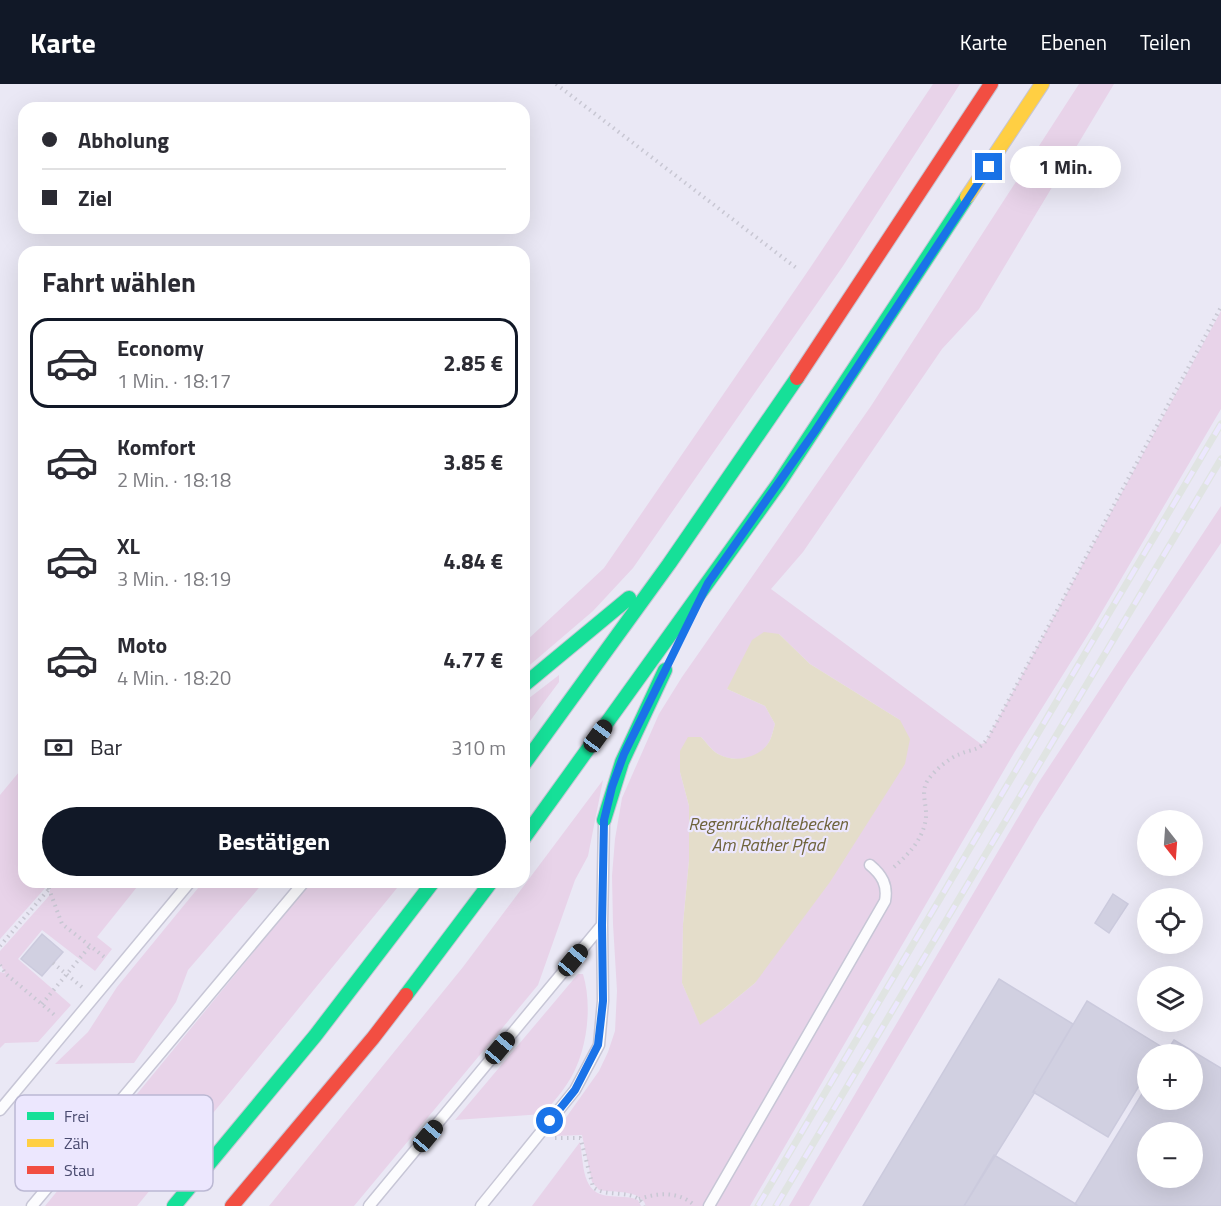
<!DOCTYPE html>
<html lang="de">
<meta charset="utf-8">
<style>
body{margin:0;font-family:"Titillium Web",sans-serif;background:#f2f2f3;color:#2b2b33;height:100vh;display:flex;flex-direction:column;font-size:22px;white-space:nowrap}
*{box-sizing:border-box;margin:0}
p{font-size:20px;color:#7c7c81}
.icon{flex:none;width:33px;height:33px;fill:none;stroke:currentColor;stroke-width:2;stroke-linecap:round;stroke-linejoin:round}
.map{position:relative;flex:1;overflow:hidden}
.sheet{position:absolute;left:18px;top:162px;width:512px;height:642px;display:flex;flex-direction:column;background:#fff;border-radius:18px;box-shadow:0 6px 24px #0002}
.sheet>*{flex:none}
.guide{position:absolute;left:18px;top:18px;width:512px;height:132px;border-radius:18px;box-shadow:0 6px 24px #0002;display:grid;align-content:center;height:132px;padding:0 24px;background:#fff}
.needle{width:39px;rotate:163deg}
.controls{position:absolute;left:1137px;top:726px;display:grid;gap:12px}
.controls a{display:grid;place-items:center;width:66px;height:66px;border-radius:50%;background:#fff;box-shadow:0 6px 24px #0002;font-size:30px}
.end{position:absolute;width:27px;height:27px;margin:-14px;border:8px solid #1a73e8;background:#fff;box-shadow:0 0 0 3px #fff}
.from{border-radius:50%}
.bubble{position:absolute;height:42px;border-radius:21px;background:#fff;box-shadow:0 6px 24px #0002;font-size:20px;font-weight:700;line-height:42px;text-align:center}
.car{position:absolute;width:18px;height:36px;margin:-18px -9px;border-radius:8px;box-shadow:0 0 4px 2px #0007;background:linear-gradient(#222 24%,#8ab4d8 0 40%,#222 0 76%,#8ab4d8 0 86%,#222 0)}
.guide b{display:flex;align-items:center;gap:21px;height:57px;font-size:22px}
.guide b+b{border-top:2px solid #e1e1e2}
.guide i{width:15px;height:15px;background:#2b2b33}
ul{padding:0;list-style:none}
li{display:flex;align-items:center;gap:18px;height:90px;margin:0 12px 9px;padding:0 12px;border:3px solid transparent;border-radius:18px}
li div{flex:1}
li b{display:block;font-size:22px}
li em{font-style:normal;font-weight:700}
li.selected{border-color:#111827}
li>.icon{width:54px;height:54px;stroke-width:1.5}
h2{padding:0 24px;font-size:27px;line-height:72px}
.pay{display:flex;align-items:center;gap:15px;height:66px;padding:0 24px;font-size:22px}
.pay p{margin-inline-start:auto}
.action{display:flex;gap:12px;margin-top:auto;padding:12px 24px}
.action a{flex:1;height:69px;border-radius:36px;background:#111827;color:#fff;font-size:24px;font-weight:700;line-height:69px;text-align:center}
header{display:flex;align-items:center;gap:36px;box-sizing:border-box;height:84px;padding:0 30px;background:#111827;color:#fff}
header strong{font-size:28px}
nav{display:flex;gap:33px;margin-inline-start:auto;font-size:21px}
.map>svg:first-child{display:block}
.green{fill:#e8d3e9;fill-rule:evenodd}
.water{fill:#e4ddca}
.building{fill:#d1d0e1;stroke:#cbcadd;stroke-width:1.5;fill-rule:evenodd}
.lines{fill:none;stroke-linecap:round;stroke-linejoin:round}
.lane-casing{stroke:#c7c6d6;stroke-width:13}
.fast-casing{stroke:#c6c5d3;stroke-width:16}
.slow-casing{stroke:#c6c5d3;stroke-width:16}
.jam-casing{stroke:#c6c5d3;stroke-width:16}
.path{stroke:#c8c7d3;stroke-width:4;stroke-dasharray:1.5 4.5;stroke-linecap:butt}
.lane{stroke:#fcfcfe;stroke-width:10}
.fast{stroke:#16e098;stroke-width:14}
.slow{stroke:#ffcf43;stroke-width:14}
.jam{stroke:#f24e42;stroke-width:14}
.rail-casing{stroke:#e0e4e2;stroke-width:7}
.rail{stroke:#ece7fe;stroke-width:4.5;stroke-dasharray:14;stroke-linecap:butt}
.route{stroke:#1a73e8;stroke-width:8}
.labels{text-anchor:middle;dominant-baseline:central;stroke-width:4.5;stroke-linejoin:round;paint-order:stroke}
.water-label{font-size:18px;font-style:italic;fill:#6f643c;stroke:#ece7fe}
.key{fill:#ece7fe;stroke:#bbb8d3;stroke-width:1.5}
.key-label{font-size:16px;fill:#4a4b70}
</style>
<header>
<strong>Karte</strong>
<nav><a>Karte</a><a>Ebenen</a><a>Teilen</a></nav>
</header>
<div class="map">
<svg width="1221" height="1122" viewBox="0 0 1221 1122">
<rect width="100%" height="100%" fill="#eae8f5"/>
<path class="green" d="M933 0H960L843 182 633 484 593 527 524 586V559L604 484 810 184Z
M1079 0H1114L979 225 942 265 803 468 771 505 981 660 985 659 1221 227V325L1094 541 1014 669 750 1122H646C641 1105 614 1109 599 1106L592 1098 582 1051 553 1052 599 987 608 968 615 947 617 907 613 840 612 792 615 755 622 714 659 630 682 593 871 322ZM779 550 810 580 900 636 755 899 721 927 700 940 682 899 683 840 689 776V722L680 688 701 653C706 658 712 667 718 670 734 679 759 676 769 658 772 653 773 646 775 640L765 622 727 605Z
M1221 422V459L1128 596 1039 735 809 1122H789L1039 698Z
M559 591V598L524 645V618Z
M24 682V798H45L46 803 0 855V711Z
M603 696 588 772 575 796 538 901 354 1122H269L463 883Z
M51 798H141L97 853 112 865 95 887 42 846 18 875 71 921 38 958 5 959 0 964V888L5 889 0 880V867L49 812Z
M203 798H264L188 886 176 918 134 979 55 980 88 948 117 903Z
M311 798H402L137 1122H45Z
M578 890H583C593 923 587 971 567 1000 560 1011 551 1020 543 1030L455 1036Z
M580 1058C584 1080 581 1110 609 1112 618 1113 629 1112 638 1116L641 1122H532Z"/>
<path class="water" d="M764 548 779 550 810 580 900 636 910 655 905 680 830 798 755 899 721 927 700 941 682 899 683 840 689 776V722L680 688V667L688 653H701C706 658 712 667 718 670 734 679 759 675 769 658 772 653 773 646 775 640L765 622 727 605 752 556Z"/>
<path class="building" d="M1113 810 1128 820 1109 849 1095 839Z
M42 850 63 868 42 892 21 875Z
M999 895 1073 940 1033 1008H1035L964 1122H863Z
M1087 917 1162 963 1158 970H1148V987L1108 1053 1033 1008Z
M1174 956 1221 984V1122H1078L1075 1120 1148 1000V1016H1192V970H1165ZM1148 1048H1192V1094H1148Z
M994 1071 1076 1120 1078 1122H964Z"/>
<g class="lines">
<g class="lane-casing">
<path id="lane" d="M0 1026 190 798
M32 1122 304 798
M369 1122 602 841
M481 1122 575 1006 599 961 603 917 602 841 604 739
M709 1122 885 817C888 801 882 791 870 781"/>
</g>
<g class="fast-casing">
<path id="fast" d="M524 601 629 514
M524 680 669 480 797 294
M604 736 622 678 665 586
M524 754 779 399 967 113
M406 911 491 798
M174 1122 315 952 433 798"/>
</g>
<g class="slow-casing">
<path id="slow" d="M967 113 1042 0"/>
</g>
<g class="jam-casing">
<path id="jam" d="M797 294 991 0
M232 1122 373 954 406 911"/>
</g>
<path class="path" d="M556 0 799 186
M894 783C909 770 924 754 926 733 927 721 920 707 928 696 935 686 949 674 960 670 974 664 978 668 988 654L1221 223
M49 798V805L62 840 107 875
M0 862 49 805
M53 879 83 904
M0 881 6 890 57 933
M42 920 90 862
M555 1054H580L581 1056 593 1103C607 1115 635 1103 644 1122
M639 1115C657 1109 677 1107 693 1120"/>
<use href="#lane" class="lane"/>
<use href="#fast" class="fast"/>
<use href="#slow" class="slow"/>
<use href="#jam" class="jam"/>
<g class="rail-casing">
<path id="rail" d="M758 1122 1221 340
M776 1122 1221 375"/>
</g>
<use href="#rail" class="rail"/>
</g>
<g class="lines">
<path class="route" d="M550 1037 575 1006 598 961 603 917 602 841 604 736 612 703 624 670 708 499 815 347 989 83"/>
</g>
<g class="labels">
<g class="water-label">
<text x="768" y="739">Regenrückhaltebecken<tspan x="768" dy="21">Am Rather Pfad</tspan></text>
</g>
</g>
<rect x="15" y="1011" width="198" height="96" rx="9" class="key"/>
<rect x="27" y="1028" width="27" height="8" fill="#16e098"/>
<rect x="27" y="1055" width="27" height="8" fill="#ffcf43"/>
<rect x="27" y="1082" width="27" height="8" fill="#f24e42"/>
<g class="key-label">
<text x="64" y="1038">Frei</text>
<text x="64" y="1065">Zäh</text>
<text x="64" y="1092">Stau</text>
</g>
</svg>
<div class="controls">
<a><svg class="needle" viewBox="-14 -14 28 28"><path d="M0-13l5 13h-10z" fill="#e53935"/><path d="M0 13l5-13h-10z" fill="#7c7c81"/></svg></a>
<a><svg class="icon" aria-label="locate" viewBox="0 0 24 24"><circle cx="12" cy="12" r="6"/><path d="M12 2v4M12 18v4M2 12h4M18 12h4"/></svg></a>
<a><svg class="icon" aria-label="layers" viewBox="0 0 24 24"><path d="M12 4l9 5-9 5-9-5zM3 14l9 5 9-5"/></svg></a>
<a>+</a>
<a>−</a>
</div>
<i class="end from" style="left:550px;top:1037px"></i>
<i class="end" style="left:989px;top:83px"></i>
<div class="bubble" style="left:1010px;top:62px;width:111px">1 Min.</div>
<i class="car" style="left:598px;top:652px;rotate:36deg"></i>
<i class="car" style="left:573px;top:876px;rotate:40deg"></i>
<i class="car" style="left:500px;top:964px;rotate:40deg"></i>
<i class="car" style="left:428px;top:1052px;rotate:40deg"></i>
<div class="guide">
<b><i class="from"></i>Abholung</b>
<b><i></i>Ziel</b>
</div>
<section class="sheet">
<h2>Fahrt wählen</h2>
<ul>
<li class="selected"><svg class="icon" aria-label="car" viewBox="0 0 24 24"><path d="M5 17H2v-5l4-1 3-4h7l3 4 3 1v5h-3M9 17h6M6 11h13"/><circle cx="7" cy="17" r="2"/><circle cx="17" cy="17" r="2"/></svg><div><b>Economy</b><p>1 Min. · 18:17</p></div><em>2.85 €</em></li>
<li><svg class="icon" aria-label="car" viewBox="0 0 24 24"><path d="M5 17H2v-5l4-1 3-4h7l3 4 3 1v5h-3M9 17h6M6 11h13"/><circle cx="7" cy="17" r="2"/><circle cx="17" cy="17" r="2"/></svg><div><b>Komfort</b><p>2 Min. · 18:18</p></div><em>3.85 €</em></li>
<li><svg class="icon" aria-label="car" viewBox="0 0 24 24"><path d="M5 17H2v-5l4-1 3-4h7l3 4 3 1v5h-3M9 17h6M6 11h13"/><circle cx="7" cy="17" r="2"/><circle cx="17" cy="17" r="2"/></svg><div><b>XL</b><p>3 Min. · 18:19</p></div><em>4.84 €</em></li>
<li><svg class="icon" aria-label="car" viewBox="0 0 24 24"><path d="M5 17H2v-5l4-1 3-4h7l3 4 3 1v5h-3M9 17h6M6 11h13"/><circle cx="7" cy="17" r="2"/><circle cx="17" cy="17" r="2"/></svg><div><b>Moto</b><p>4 Min. · 18:20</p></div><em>4.77 €</em></li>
</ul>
<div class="pay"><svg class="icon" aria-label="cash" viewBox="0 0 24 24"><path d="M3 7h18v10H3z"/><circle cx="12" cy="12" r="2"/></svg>Bar<p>310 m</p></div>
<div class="action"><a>Bestätigen</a></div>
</section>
</div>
